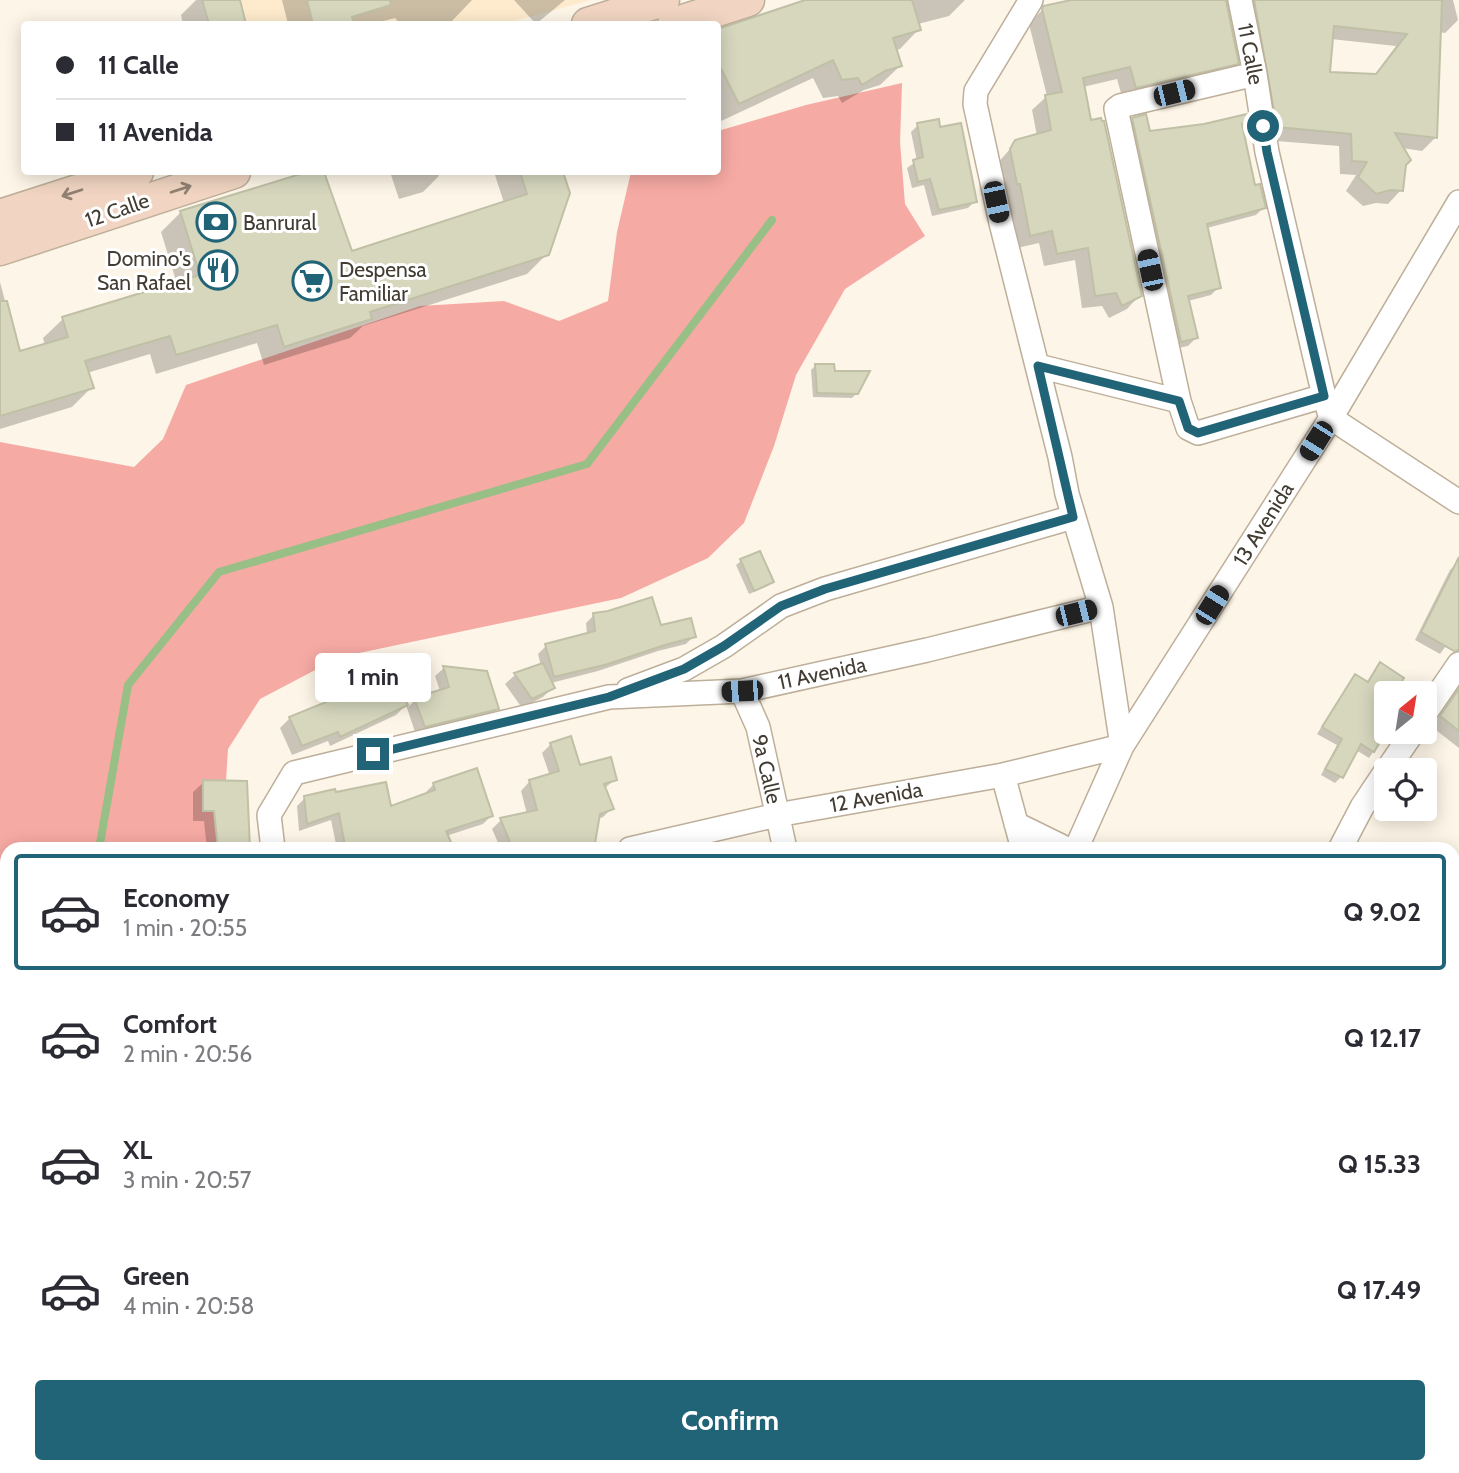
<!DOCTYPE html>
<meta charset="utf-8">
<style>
body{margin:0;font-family:Cabin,sans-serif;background:#f2f2f3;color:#2b2b33;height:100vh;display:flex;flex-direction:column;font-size:26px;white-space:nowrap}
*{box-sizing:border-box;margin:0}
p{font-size:23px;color:#7c7c81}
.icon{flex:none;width:38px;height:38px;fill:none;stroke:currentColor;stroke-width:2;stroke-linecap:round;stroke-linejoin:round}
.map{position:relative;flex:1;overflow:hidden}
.panel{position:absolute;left:0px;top:842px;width:1460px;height:632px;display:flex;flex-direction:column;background:#fff;border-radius:21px 21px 0 0;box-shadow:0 4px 18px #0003}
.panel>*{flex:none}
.hud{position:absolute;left:21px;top:21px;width:700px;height:154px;border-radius:7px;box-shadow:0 4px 18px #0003;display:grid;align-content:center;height:154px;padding:0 35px;background:#fff}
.needle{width:46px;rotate:30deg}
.tools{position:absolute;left:1374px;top:681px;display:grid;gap:14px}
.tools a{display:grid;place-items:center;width:63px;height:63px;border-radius:7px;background:#fff;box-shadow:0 4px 18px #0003;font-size:35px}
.end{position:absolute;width:32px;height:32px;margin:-16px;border:9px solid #226477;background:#fff;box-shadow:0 0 0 4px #fff}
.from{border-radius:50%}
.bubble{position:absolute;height:49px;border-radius:7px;background:#fff;box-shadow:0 4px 18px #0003;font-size:23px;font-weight:700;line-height:49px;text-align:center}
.car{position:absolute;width:21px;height:42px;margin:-21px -10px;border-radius:9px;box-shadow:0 0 5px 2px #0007;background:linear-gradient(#222 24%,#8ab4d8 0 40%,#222 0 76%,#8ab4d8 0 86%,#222 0)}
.hud b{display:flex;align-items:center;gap:24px;height:66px;font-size:26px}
.hud b+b{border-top:2px solid #e1e1e2}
.hud i{width:18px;height:18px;background:#2b2b33}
ul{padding:12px 0 0;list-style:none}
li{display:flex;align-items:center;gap:21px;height:116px;margin:0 14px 10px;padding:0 21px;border:4px solid transparent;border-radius:7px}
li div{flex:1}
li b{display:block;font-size:26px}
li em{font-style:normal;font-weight:700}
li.on{border-color:#226477}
li>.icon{width:63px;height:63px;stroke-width:1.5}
.cta{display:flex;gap:14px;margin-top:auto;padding:14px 35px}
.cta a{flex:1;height:80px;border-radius:7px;background:#226477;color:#fff;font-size:28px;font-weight:700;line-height:80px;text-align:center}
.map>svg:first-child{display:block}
.built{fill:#feebcd}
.forest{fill:#f6aaa4}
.shadow{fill:#0003;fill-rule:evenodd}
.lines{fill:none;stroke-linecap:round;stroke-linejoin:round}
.stream{stroke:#97bf86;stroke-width:8}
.building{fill:#d6d7bd;stroke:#bfc0a6;stroke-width:2;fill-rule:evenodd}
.minor-casing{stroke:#bdaf99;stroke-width:26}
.secondary-casing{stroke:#bdaf99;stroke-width:35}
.minor{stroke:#fff;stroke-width:23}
.secondary{stroke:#f1d5c2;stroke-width:32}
.oneway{stroke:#918173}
.route{stroke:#226477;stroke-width:9}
.labels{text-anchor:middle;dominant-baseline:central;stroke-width:6;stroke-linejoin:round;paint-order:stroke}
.street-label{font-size:21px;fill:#423c33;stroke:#fff}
.poi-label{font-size:21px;fill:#423c33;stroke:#fff;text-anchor:start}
</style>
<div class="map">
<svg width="1459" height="1473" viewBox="0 0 1459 1473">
<rect width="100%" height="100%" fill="#fdf5e7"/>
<path class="built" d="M202 0H591L503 24H209Z"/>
<path class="forest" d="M902 83 900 142 905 204 925 236 845 289 796 375 774 446 744 523 708 558 621 598 340 657 260 699 228 749 223 829 228 849H7V1359L0 1342V442L134 467 163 439 186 385 420 306 504 301 559 321 608 301 617 232 631 172H718V131L806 105Z
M1459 1160V1473H1032L1044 1466H1452V1164Z
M383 1466 386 1473H80L76 1467Z"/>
<path class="shadow" d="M196 0H238L245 24H183L181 15Z
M282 0H472L452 21 441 24H400L395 18 372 24H288Z
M514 0H565L536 24Z
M811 0H965L949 16 918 24 919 29 900 49 895 50 900 66 880 85 864 90 842 103 838 96 823 98 813 78 719 122 718 31Z
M1079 0H1225L1237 63 1223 76 1123 100 1117 79 1083 87 1090 122 1140 295 1127 309 1109 318 1102 306 1082 308 1075 260 1044 266 1039 243 1017 248 1007 196H1004L997 164 1016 142 1037 136 1032 110 1047 96 1029 24 1044 8Z
M1232 0H1453L1458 20 1445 33 1439 32 1435 138 1422 151 1402 148 1404 165 1401 190 1388 204 1376 203 1363 206 1346 191 1356 175 1340 174 1339 146 1265 140ZM1331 39 1396 46 1374 76 1328 74Z
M1246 116 1247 124 1241 130 1254 187 1264 207 1256 215 1207 228 1219 287 1211 295 1188 301 1196 338 1188 346 1173 349 1125 127 1133 119 1149 133 1205 126Z
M918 125 975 201 968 208 932 216 924 185 912 188 907 168 917 161 911 132Z
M313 172H322L351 253 504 203 494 172H561L568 193 547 254 527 274 363 326 350 338 264 365 257 343 156 374 150 354 87 373 92 387 72 407 0 429V282L19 353 45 346 43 338 63 319 177 284 161 232 181 212Z
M390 172H437L439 176 423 192 399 199Z
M815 366 833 373 857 393 852 398 813 397 811 370Z
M741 561 772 581 768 586 749 594 736 565Z
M1457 563 1459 628 1440 654 1415 640 1450 570Z
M594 615 694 636 686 644 658 651 598 671 551 683 553 687 543 697 522 708 505 684 515 675 541 666 538 654 546 646 587 635 586 623Z
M1380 665 1392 693H1386L1387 732 1369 758 1356 750 1341 777 1335 783 1321 775 1337 745 1317 734 1350 682 1356 676 1367 683Z
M444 668 497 709 488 717 416 735 406 705 396 715 330 746 328 741 292 755 280 728 290 718 330 702 327 696 337 686 390 672 408 707 415 700 440 691 435 676Z
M1459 686V748L1432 727Z
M551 744 579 768 615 779 604 789 612 808 603 817 597 819 588 849 500 847 492 829 501 820 527 814 521 791 529 782 550 776 542 753Z
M204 782 248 849H207L204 821H193V792Z
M434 784 491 816 483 824 446 836 452 849H337L331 820 299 831 297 806 305 798 335 794 389 808 427 795 426 792Z
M7 1412V1458L0 1450V1419Z
M0 1461 7 1463V1466H23L19 1471 23 1473H0Z
M376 1466H433L436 1473H378Z
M561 1466H767L769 1473H562Z
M823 1466H873L860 1473H834Z
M915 1466H955L931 1473H917Z"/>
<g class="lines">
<path class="stream" d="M99 849 128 685 219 572 587 464 772 220
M300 1466 303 1473"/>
</g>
<path class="building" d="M202 0H240L246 24H209Z
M307 0H390L391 5 352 17 354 24H313Z
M805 0H912L921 30 893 38 902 66 885 71 862 85 858 78 842 80 833 60 739 104 718 63V29Z
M1071 0H1226L1239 64 1136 88 1130 67 1083 78 1091 120 1101 118 1102 121H1104L1142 296 1122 306 1116 293 1095 296 1088 248 1057 254 1052 231 1030 236 1020 184H1017L1010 149 1015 140 1051 130 1045 95 1062 92 1042 9 1043 6Z
M1254 0H1442L1437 138 1395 133 1411 160 1406 165 1403 191 1391 190 1376 194 1358 177 1367 162 1352 161 1351 134 1277 127ZM1334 26 1407 34 1376 74 1330 72Z
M1146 114 1150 131 1204 124 1247 114 1249 125 1242 124 1255 185 1260 184 1266 208 1207 224 1221 288 1188 296 1198 338 1181 342 1132 118Z
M939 119 940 127 961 123 977 202 939 210 930 179 918 182 913 160 923 157 917 123Z
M307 172H324L352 251 527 194 520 172H563L570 193 549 255 370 312 372 319 284 347 277 325 176 355 170 336 85 361 94 388 0 416V301H7L20 351 68 337 62 317 200 275 180 211Z
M815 364H834L835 371H870L858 394 817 393Z
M760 551 774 582 754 591 740 559Z
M1459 557V650L1454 651 1421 632Z
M652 597 661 625 691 618 696 637 668 644 608 664 554 677 545 644 595 631 593 613 608 611Z
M1380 662 1404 678 1394 693H1386V732L1374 752 1361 744 1343 778 1325 769 1342 739 1322 727 1355 674 1368 682Z
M543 663 555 688 532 699 514 673Z
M443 666 487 671 499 709 425 727 414 698 449 687Z
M391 670 408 705 340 737 338 732 302 746 289 717 341 696 336 685 353 677Z
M1459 689V731L1440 716Z
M571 736 580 765 611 757 617 780 604 784 614 809 600 814 594 849H568L569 846 512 847 500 818 537 810 529 780 559 771 550 743Z
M477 768 493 816 446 831 454 849H359L345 846 339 813 307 824 304 796 335 789 336 792 386 782 391 806 435 790 433 783Z
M203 780 247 781 250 849H218L214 811H203Z"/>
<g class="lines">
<g class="minor-casing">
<path id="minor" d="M1240 0 1255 74 1267 152 1324 396
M1255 74 1120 106 1116 109 1179 401 1188 428 1198 433 1324 396 1331 418 1459 502
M1038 366 1179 401
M628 690 684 669 724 646 781 606 825 589 1073 517
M742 691 758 727 785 849
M1424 715 1459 664
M1387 770 1413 732
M1003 775 1023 849
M1016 824 1067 849
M273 849 269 815 294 773 609 697 742 691 927 650 1101 607
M630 849 777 815 1003 775 1122 746 1101 607 1067 494 1060 457 1001 223 975 104 976 91 1031 0
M1076 849 1122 746 1331 418 1459 202
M1340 849 1362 807 1386 771
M0 1445 7 1448
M44 1466 56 1473
M519 1466 521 1473
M797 1466 799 1473
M979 1473 1002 1466"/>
</g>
<g class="secondary-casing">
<path id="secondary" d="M588 24 663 0
M674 24 748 0
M0 216 137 172
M0 249 234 172"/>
</g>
<use href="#minor" class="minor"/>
<use href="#secondary" class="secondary"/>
</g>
<defs><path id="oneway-shaft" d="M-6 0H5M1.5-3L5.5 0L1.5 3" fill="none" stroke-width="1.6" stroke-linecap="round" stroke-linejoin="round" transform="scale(1.75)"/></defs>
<g class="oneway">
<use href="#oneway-shaft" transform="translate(181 189) rotate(-18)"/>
<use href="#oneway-shaft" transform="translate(72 193) rotate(162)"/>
</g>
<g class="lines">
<path class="route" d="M373 754 609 697 684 669 724 646 781 606 825 589 1073 517 1038 366 1179 401 1188 428 1198 433 1324 396 1267 152 1263 126"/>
</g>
<defs>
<g id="bank-ring" transform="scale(2.0125)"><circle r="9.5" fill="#fff" stroke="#226477" stroke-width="1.5"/><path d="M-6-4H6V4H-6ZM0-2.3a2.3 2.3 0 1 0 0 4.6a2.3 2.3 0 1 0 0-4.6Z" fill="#226477"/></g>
<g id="restaurant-ring" transform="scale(2.0125)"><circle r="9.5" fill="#fff" stroke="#226477" stroke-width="1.5"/><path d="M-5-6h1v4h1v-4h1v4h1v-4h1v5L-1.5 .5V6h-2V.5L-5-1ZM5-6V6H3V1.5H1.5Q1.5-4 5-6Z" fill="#226477"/></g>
<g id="supermarket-ring" transform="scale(2.0125)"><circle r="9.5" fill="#fff" stroke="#226477" stroke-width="1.5"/><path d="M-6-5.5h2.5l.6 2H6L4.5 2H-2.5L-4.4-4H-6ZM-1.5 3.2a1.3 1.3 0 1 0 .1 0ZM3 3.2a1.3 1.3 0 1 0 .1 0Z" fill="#226477"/></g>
</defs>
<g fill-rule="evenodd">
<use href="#bank-ring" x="216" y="222"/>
<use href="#restaurant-ring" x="218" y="270"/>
<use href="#supermarket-ring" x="312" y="281"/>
</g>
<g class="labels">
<g class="street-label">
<text transform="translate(1251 54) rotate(79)">11 Calle</text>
<text transform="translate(117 210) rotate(-19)">12 Calle</text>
<text transform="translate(1263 524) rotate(-58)">13 Avenida</text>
<text transform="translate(822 673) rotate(-12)">11 Avenida</text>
<text transform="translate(767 769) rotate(77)">9a Calle</text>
<text transform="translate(876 797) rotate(-10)">12 Avenida</text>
</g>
<g class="poi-label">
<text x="243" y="222">Banrural</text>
<text x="191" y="258" text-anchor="end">Domino's<tspan x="191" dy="24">San Rafael</tspan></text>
<text x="339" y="269">Despensa<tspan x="339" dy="24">Familiar</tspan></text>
</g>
</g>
</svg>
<div class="tools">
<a><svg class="needle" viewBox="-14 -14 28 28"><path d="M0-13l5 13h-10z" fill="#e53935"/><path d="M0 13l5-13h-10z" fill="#7c7c81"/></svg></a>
<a><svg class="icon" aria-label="locate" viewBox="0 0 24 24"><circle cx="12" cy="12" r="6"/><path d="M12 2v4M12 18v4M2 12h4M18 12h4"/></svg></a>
</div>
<i class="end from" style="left:1263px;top:126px"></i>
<i class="end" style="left:373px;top:754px"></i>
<div class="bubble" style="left:315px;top:653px;width:116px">1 min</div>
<i class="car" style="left:1174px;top:93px;rotate:76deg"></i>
<i class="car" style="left:996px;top:202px;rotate:168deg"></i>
<i class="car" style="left:1150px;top:270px;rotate:348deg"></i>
<i class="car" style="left:1316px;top:441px;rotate:212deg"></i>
<i class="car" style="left:1212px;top:605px;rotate:32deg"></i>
<i class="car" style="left:1076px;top:613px;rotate:76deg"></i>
<i class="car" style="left:742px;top:691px;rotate:267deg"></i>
<div class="hud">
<b><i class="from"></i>11 Calle</b>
<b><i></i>11 Avenida</b>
</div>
<section class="panel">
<ul>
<li class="on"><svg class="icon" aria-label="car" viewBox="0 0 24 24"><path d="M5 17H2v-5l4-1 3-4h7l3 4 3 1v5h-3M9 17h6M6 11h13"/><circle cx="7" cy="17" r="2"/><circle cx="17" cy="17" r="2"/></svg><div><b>Economy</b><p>1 min · 20:55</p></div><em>Q 9.02</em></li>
<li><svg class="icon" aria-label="car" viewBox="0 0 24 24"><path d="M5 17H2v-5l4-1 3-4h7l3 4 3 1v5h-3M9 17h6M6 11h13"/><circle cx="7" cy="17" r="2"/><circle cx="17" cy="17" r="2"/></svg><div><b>Comfort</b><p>2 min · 20:56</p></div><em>Q 12.17</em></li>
<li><svg class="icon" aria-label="car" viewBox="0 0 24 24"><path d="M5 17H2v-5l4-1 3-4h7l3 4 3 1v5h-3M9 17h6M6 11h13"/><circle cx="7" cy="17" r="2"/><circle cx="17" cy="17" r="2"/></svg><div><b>XL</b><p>3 min · 20:57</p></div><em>Q 15.33</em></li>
<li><svg class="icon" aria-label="car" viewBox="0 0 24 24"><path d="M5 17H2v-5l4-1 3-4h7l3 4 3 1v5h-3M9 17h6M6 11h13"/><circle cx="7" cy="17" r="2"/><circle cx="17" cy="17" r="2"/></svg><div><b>Green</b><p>4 min · 20:58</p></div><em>Q 17.49</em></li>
</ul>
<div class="cta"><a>Confirm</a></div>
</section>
</div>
